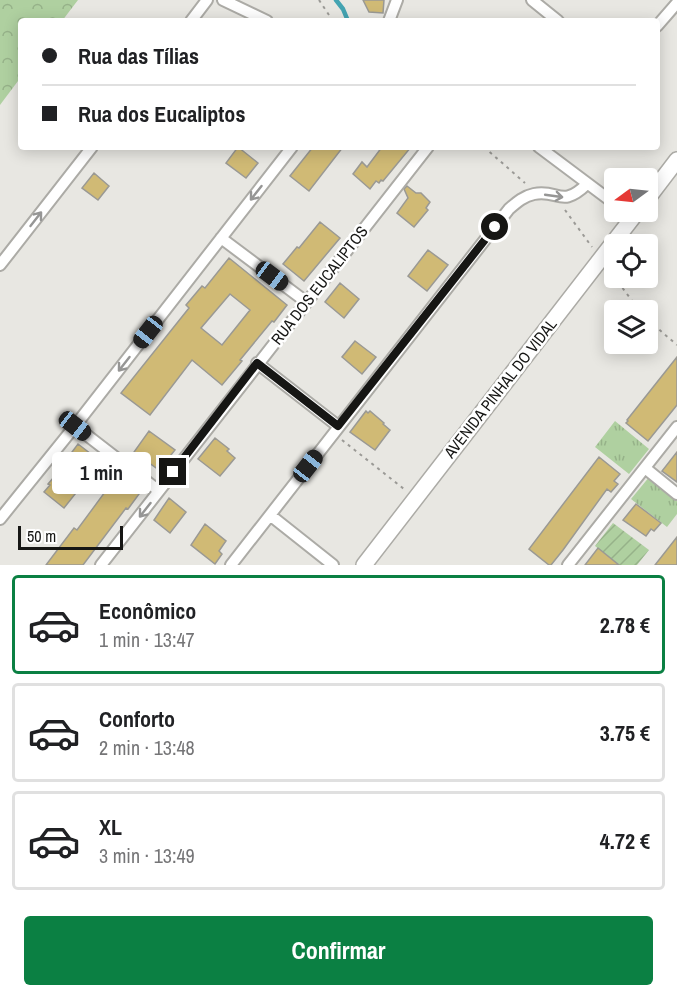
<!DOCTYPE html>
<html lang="pt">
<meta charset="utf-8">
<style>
body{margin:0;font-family:"Archivo Narrow",sans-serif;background:#f6f6f6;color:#202124;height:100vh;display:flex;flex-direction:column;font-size:22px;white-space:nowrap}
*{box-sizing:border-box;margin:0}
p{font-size:20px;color:#757577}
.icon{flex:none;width:33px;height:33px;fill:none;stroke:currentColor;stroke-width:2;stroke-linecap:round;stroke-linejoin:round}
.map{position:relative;height:565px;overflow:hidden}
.drawer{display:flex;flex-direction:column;background:#fff;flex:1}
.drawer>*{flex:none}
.hud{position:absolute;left:18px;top:18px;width:642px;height:132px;border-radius:6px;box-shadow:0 3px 15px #0003;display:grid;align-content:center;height:132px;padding:0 24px;background:#fff}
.needle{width:39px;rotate:255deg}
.buttons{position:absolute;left:604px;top:168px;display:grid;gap:12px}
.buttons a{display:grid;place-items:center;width:54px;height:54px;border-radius:6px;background:#fff;box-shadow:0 3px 15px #0003;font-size:30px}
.scale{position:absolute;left:18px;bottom:15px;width:105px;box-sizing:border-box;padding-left:6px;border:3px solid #161614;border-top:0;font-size:16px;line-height:21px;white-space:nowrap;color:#161614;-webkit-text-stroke:4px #fff;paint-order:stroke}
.end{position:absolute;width:27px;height:27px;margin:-14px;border:8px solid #161614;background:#fff;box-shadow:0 0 0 3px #fff}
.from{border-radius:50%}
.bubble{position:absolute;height:42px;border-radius:6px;background:#fff;box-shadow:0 3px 15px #0003;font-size:20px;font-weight:700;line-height:42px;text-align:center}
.car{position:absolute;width:18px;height:36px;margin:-18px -9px;border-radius:8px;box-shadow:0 0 4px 2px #0007;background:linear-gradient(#222 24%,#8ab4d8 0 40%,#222 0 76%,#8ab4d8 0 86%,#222 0)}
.hud b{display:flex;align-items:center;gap:21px;height:57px;font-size:22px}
.hud b+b{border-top:2px solid #e0e0e0}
.hud i{width:15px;height:15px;background:#202124}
ul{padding:10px 0 0;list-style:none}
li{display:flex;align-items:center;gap:18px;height:99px;margin:0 12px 9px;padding:0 12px;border:3px solid #e0e0e0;border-radius:6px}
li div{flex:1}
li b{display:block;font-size:22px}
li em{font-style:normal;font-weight:700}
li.active{border-color:#0b8043}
li>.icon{width:54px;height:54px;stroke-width:1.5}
.cta{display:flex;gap:12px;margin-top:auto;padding:12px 24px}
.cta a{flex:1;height:69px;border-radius:6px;background:#0b8043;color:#fff;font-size:24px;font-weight:700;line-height:69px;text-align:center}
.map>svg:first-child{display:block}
.grass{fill:url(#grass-tufts)}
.forest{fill:url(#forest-crowns)}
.garden{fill:url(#garden-furrows)}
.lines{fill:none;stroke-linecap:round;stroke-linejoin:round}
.stream{stroke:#44a4b2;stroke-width:4.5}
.building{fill:#d0ba75;stroke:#9a9994;stroke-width:1.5;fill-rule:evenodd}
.street-casing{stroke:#acaba6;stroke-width:14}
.secondary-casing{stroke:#acaba6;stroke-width:18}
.path{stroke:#9b9a96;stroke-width:2;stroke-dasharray:3 4.5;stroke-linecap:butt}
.street{stroke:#fff;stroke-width:10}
.secondary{stroke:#fff;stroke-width:15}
.oneway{stroke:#969695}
.route{stroke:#161614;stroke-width:8}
.labels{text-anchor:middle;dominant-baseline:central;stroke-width:5;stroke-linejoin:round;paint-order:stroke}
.street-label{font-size:16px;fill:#161614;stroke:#fff}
</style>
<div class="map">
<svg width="677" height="565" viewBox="0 0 677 565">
<defs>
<pattern id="grass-tufts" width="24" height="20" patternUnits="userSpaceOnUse" patternTransform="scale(1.5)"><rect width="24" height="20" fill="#afd0a0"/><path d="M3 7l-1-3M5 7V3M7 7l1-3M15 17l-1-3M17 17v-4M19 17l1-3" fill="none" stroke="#96b289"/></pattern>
<pattern id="forest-crowns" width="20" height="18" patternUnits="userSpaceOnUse" patternTransform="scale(1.5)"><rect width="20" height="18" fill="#afd0a0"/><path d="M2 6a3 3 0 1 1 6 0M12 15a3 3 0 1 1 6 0" fill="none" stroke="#96b289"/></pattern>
<pattern id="garden-furrows" width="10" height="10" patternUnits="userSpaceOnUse" patternTransform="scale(1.5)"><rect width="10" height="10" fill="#afd0a0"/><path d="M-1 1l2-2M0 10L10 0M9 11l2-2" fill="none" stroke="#96b289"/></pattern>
</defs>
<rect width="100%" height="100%" fill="#e8e7e2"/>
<path class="grass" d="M615 421 649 449 629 474 595 447Z
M650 476 677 497V514L667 527 631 499Z"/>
<path class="forest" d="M0 0H78L62 21H21V77L0 105Z"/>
<path class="garden" d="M613 523 649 550 637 565H619L595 546Z"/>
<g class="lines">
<path class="stream" d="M336 0 343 9 348 21"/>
</g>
<path class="building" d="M363 0H384L383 13 369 12Z
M238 147 258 163 246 178 226 163Z
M313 147H343L309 191 290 176Z
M382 147H411L383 181 381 180 379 183 376 181 370 189 353 174 362 162 367 167Z
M94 173 109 186 98 200 82 188Z
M407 186 416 193H421L430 202 426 208 428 210 414 227 397 213 408 198 404 189Z
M320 222 340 238 304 281 283 264 297 247 299 248Z
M428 250 448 265 427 291 408 276Z
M229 258 287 305 274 322 272 321 240 360 242 361 222 385 192 360 150 415 121 393 189 308 186 305 202 286 205 288ZM230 294 250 310 222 345 201 328Z
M340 283 359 299 344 318 325 302Z
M355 341 376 357 362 374 342 357Z
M677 357V405L648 441 626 423 628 421 627 420Z
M366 411 368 413 370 411 384 423 383 424 390 430 375 450 350 432Z
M149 431 175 450 159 470 134 452Z
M215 438 229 449 227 451 235 458 220 476 198 459Z
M78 444 112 470 113 468 142 490 128 509 126 508 83 565H46L74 528 77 530 105 492 87 479 64 508 44 492 50 485 48 484 71 457 69 456Z
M677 452V482L662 471Z
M599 457 620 474 614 481 618 484 611 492 607 489 563 550 551 565H549L529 549Z
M169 498 186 512 170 533 154 520Z
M636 504 661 523 654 531 651 529 646 536 623 520Z
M205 524 226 541 219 551 222 554 215 564 191 545Z
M677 537V565H655Z
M598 548 619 565H585Z"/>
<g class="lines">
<g class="street-casing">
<path id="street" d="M223 0 267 21
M532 0 558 21
M191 21 207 0
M389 21 397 0
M657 26 677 3
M539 147 615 204
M221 238 305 301
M0 265 92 147
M257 363 338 426
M75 426 159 491
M645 468 677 494
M270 515 333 565
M0 519 75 426 292 147
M101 565 428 147
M231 565 509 209C517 202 524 196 534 194 559 189 561 209 587 184
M568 565 677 427"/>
</g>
<g class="secondary-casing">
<path id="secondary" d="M648 198 677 160
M364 565 637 212"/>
</g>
<path class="path" d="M319 0 333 21
M484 147 525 183
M565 210 592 247
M609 270 639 310
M648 320 677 345
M342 440 404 489"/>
<use href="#street" class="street"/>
<use href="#secondary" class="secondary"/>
</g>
<defs><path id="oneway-shaft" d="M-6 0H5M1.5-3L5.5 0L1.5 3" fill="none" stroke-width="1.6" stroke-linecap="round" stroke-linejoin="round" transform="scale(1.5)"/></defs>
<g class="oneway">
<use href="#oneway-shaft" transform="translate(256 193) rotate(128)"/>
<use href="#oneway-shaft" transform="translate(554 196) rotate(8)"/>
<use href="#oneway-shaft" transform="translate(36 219) rotate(-52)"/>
<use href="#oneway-shaft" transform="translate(124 364) rotate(128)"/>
<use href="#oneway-shaft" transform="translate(145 510) rotate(128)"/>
</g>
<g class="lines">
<path class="route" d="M173 472 257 363 338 426 495 227"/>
</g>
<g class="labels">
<g class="street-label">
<text transform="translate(319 285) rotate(-52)">RUA DOS EUCALIPTOS</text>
<text transform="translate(500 388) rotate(-52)">AVENIDA PINHAL DO VIDAL</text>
</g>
</g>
</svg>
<div class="buttons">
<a><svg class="needle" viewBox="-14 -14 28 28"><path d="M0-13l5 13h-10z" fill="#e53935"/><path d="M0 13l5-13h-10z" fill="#757577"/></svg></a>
<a><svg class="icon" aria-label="locate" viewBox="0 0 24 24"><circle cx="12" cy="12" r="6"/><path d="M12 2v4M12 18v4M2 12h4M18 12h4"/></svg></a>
<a><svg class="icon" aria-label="layers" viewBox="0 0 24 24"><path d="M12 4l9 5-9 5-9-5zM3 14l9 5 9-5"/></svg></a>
</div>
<div class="scale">50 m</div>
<i class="end from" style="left:495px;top:227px"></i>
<i class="end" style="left:173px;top:472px"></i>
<div class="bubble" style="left:52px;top:452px;width:99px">1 min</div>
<i class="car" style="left:272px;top:276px;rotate:127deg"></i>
<i class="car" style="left:148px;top:332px;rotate:218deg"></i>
<i class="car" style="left:75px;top:426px;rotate:128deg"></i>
<i class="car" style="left:308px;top:466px;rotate:38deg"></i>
<div class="hud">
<b><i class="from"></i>Rua das Tílias</b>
<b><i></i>Rua dos Eucaliptos</b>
</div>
</div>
<section class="drawer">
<ul>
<li class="active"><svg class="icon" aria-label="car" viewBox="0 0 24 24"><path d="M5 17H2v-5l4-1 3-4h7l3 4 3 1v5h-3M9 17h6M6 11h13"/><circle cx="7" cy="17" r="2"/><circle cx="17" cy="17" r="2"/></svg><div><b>Econômico</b><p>1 min · 13:47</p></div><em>2.78 €</em></li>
<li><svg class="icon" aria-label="car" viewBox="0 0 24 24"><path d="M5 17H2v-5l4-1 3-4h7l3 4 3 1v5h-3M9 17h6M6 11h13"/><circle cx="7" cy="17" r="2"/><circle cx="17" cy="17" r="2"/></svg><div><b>Conforto</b><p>2 min · 13:48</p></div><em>3.75 €</em></li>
<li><svg class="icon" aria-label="car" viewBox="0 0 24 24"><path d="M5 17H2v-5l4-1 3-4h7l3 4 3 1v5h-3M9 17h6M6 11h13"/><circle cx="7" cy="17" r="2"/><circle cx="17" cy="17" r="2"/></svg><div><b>XL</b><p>3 min · 13:49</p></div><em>4.72 €</em></li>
</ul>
<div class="cta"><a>Confirmar</a></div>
</section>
